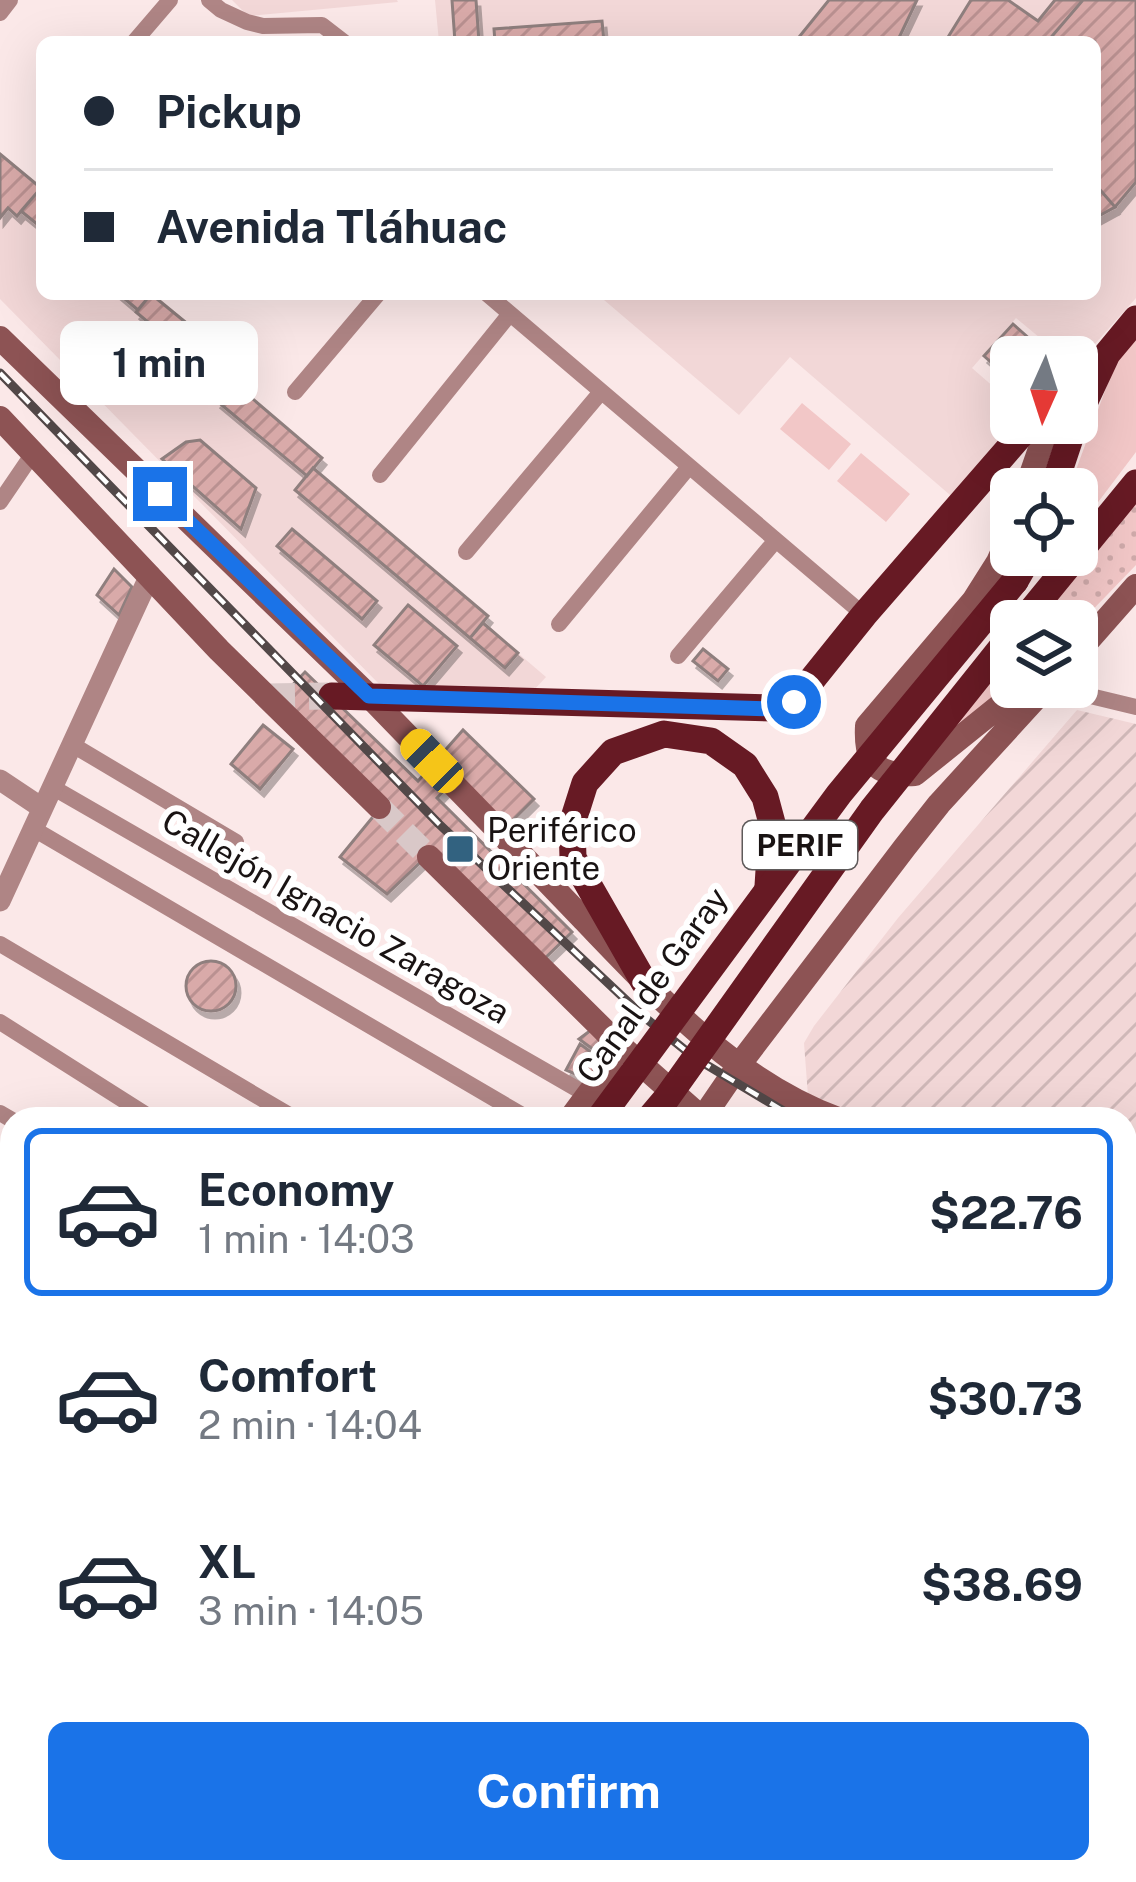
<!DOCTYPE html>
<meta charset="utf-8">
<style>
body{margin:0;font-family:"Public Sans",sans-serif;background:#f6f6f7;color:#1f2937;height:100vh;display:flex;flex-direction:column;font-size:45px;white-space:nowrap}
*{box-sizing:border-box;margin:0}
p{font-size:39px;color:#747a83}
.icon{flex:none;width:66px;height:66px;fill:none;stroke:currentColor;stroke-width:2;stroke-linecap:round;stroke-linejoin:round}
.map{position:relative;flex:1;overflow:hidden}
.sheet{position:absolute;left:0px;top:1107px;width:1137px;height:777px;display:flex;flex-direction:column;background:#fff;border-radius:36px 36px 0 0;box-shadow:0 12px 48px #0002}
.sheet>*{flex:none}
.banner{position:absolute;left:36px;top:36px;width:1065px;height:264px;border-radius:18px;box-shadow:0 12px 48px #0002;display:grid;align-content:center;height:264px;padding:0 48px;background:#fff}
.needle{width:78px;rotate:183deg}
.fabs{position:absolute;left:990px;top:336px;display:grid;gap:24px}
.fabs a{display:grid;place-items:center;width:108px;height:108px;border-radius:18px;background:#fff;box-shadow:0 12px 48px #0002;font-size:60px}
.end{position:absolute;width:54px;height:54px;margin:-27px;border:15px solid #1a73e8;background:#fff;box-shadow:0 0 0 6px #fff}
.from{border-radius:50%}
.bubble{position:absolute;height:84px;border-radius:18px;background:#fff;box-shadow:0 12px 48px #0002;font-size:39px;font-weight:700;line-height:84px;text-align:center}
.car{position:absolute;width:36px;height:72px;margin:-36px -18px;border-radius:15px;box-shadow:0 0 9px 3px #0007;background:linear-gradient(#f5c518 24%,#345 0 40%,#f5c518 0 76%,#345 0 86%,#f5c518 0)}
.banner b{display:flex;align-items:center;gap:42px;height:114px;font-size:45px}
.banner b+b{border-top:3px solid #e0e1e3}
.banner i{width:30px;height:30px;background:#1f2937}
ul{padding:21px 0 0;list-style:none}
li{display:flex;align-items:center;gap:36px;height:168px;margin:0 24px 18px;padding:0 24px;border:6px solid transparent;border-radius:18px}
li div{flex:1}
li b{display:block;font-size:45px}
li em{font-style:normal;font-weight:700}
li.on{border-color:#1a73e8}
li>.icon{width:108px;height:108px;stroke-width:1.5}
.action{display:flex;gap:24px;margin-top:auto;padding:24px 48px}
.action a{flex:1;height:138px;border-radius:18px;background:#1a73e8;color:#fff;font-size:48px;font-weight:700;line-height:138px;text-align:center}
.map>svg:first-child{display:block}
.built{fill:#f2d7d7}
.industrial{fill:url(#industrial-furrows)}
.green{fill:#f2c7c7}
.park{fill:url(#park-dots)}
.building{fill:url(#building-hatch);stroke:#8f7f7e;stroke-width:3;filter:url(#shadow)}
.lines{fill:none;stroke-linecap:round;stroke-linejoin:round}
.secondary-tunnel{stroke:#d9c8c8;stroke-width:24;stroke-dasharray:24 12;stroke-linecap:butt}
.trunk-tunnel{stroke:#d9c8c8;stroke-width:27;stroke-dasharray:27 14;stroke-linecap:butt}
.minor{stroke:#af8585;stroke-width:16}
.tertiary{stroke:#af8585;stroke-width:21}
.secondary{stroke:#8d5354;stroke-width:24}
.trunk{stroke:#671a24;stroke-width:27}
.rail-casing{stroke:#524848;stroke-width:9}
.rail{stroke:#fff;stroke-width:4.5;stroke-dasharray:14;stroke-linecap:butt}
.trunk-bridge{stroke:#671a24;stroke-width:27}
.route{stroke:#1a73e8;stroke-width:15}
.poi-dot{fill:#326280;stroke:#fff;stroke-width:4.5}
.labels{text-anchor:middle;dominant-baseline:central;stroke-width:12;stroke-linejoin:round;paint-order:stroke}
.shield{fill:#fff;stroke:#5e5a5a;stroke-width:3}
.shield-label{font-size:30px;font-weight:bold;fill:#191313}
.poi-label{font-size:33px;fill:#191313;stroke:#fff;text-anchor:start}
.street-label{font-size:33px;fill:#191313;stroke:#fff}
</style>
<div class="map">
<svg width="1136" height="1882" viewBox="0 0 1136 1882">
<defs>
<pattern id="industrial-furrows" width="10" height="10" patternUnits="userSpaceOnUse" patternTransform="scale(3)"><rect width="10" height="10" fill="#f2d7d7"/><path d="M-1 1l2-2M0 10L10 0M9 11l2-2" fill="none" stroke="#cfb8b8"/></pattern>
<pattern id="park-dots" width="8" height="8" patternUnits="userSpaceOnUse" patternTransform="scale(3)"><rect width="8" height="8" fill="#f2c7c7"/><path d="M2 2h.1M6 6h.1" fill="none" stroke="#cfaaaa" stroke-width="1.8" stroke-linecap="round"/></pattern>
<pattern id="building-hatch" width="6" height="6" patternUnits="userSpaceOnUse" patternTransform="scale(3)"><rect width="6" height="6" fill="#d9aaa9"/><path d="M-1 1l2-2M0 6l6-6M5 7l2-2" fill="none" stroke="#ba9191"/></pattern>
<filter id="shadow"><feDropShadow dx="4" dy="7" stdDeviation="0" flood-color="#0004"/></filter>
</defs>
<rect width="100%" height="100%" fill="#fbe8e8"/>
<path class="built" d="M232 0H397L398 2 248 16Z
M435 0H1136V298L1077 364V357H1063L1016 318 972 368 1011 402V423H1024L957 501 790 357 739 415 597 294H1095V42H439Z
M0 154 42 190V294H154L244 370 234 383 322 458 314 469 488 616 483 623 546 677 534 690 382 687 0 299Z"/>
<path class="industrial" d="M1077 710 1136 724V1193L1125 1190V1119H855L808 1096 804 1043 814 1026 898 918Z"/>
<path class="green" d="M1136 332V452L1077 530V489H1069L1117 358Z
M802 403 851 444 829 470 780 429Z
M861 453 910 494 886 522 837 481Z"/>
<path class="park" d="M1136 501V565L1077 626V621H1034Z
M1011 649V683L930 749Z"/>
<path class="building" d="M452 0H476L479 42H455Z
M829 0H917L897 42H795Z
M971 0H1008L1038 21 1055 0H1083L1047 42H945Z
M1083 0H1136V182L1115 207 1095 184V42H1047Z
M602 21 604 42H495L494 29Z
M0 154 41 188 17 216 8 208 0 218Z
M1095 184 1115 207 1095 218Z
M41 188 42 190V228L21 211Z
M119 294H151L138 310Z
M151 294 244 370 227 389 136 312Z
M1013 324 1050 357H1011V380L984 356Z
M233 382 322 458 307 476 217 401Z
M200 440 256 488 241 529 162 459 186 442Z
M313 468 488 616 470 638 295 490Z
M292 529 377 601 362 619 277 546Z
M114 569 132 587 119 615 97 595Z
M408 605 457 646 423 686 374 645Z
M483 623 518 653 505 668 470 638Z
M703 649 728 669 718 681 693 661Z
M305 672 418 781 463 730 534 799 507 826 456 778 437 798 572 932 541 962 429 854 387 894 340 857 381 807 277 701Z
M263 725 293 749 260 789 231 764Z
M186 986a25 25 0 1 1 50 0a25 25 0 1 1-50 0Z
M591 1030 603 1045 602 1056 579 1039Z
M580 1044 603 1061 589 1080 566 1070Z"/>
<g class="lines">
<path class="secondary-tunnel" d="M379 807 429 857"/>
<path class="trunk-tunnel" d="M268 697 332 696"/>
<path class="minor" d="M209 0 221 10 247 22 263 26 322 25 344 42
M0 13 10 0
M134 42 170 0
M487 294 864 615
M295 392 378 294
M380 475 509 315
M0 502 34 452
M466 552 601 392
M559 624 688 468
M678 656 776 540
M1053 687 1136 707
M71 744 236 842
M52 787 589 1096
M32 828 529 1119
M0 944 296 1119
M0 1022 153 1119
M0 1113 12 1120
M0 1211 12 1219
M0 1308 12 1316
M0 1401 12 1408
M1125 1495 1136 1444
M0 1515 12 1523
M0 1627 12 1634
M1125 1732 1136 1735
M0 1756 8 1761
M340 1882 342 1872
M732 1882 734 1872
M861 1882 864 1872
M983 1882 986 1872
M1082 1882 1085 1872"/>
<path class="tertiary" d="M0 780 42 808
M0 901 150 575"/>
<path class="secondary" d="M0 338 369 696 432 761
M0 418 219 650 379 807
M1026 489 1049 423
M1011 533 998 562 974 600 867 726C865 764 876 776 915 774L1023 687
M1077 653 1136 586
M453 784C498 830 542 876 587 923 659 998 737 1082 838 1119
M429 857 617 1043 703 1119
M570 1119 610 1065 617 1043
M702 1119 739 1065 905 847 939 804 1046 687
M1125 1201 1136 1204
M1125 1251 1136 1254
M633 1882 634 1872"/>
<path class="trunk" d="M1077 418 1107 354 1136 319
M1053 489 1075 423
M1015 581 1030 555
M1023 621 1136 483
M332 696 775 708 794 702 864 615 1031 423
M644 982 573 858 572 824 585 783 613 752 664 734 711 741 745 765 765 797 772 823 768 886
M0 1880 12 1865
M44 1882 52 1872"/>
<g class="rail-casing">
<path id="rail" d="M0 373 439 824 643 1016 695 1058 797 1119
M1125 1228 1136 1231"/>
</g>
<use href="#rail" class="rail"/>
<path class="trunk-bridge" d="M599 1119 839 794 1015 581
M649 1119 666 1099 872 810 1011 636"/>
</g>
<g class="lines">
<path class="route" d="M160 494 369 696 775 709 794 702"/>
</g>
<rect class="poi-dot" x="445" y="834" width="30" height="30" rx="6"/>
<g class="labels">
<rect class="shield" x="743" y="821" width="114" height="48" rx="9"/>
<g class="shield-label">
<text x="800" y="845">PERIF</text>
</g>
<g class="poi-label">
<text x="487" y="830">Periférico<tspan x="487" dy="38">Oriente</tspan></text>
</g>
<g class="street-label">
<text transform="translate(336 916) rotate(30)">Callejón Ignacio Zaragoza</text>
<text transform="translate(652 985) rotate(-54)">Canal de Garay</text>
</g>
</g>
</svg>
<div class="fabs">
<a><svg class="needle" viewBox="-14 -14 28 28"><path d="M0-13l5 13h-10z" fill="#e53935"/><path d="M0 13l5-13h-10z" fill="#747a83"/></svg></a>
<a><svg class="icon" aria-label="locate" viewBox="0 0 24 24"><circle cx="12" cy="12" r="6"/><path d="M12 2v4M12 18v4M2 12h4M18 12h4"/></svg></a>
<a><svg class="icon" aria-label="layers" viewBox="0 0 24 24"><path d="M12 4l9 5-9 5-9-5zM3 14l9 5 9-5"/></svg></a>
</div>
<i class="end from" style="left:794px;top:702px"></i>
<i class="end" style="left:160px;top:494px"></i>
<div class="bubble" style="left:60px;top:321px;width:198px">1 min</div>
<i class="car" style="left:432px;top:761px;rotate:316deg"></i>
<div class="banner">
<b><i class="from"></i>Pickup</b>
<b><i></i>Avenida Tláhuac</b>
</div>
<section class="sheet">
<ul>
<li class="on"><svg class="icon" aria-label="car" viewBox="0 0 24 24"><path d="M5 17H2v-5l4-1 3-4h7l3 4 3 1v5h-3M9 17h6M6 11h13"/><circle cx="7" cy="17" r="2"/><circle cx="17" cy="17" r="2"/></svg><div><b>Economy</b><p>1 min · 14:03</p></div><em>$22.76</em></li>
<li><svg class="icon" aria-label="car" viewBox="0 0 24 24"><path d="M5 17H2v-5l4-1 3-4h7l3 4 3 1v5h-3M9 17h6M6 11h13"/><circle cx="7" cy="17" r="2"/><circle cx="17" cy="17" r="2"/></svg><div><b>Comfort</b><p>2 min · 14:04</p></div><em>$30.73</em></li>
<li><svg class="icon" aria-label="car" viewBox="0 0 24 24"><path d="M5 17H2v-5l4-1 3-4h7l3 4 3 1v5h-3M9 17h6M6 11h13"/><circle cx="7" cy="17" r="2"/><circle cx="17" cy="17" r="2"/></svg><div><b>XL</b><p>3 min · 14:05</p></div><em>$38.69</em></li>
</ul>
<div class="action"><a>Confirm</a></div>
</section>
</div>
